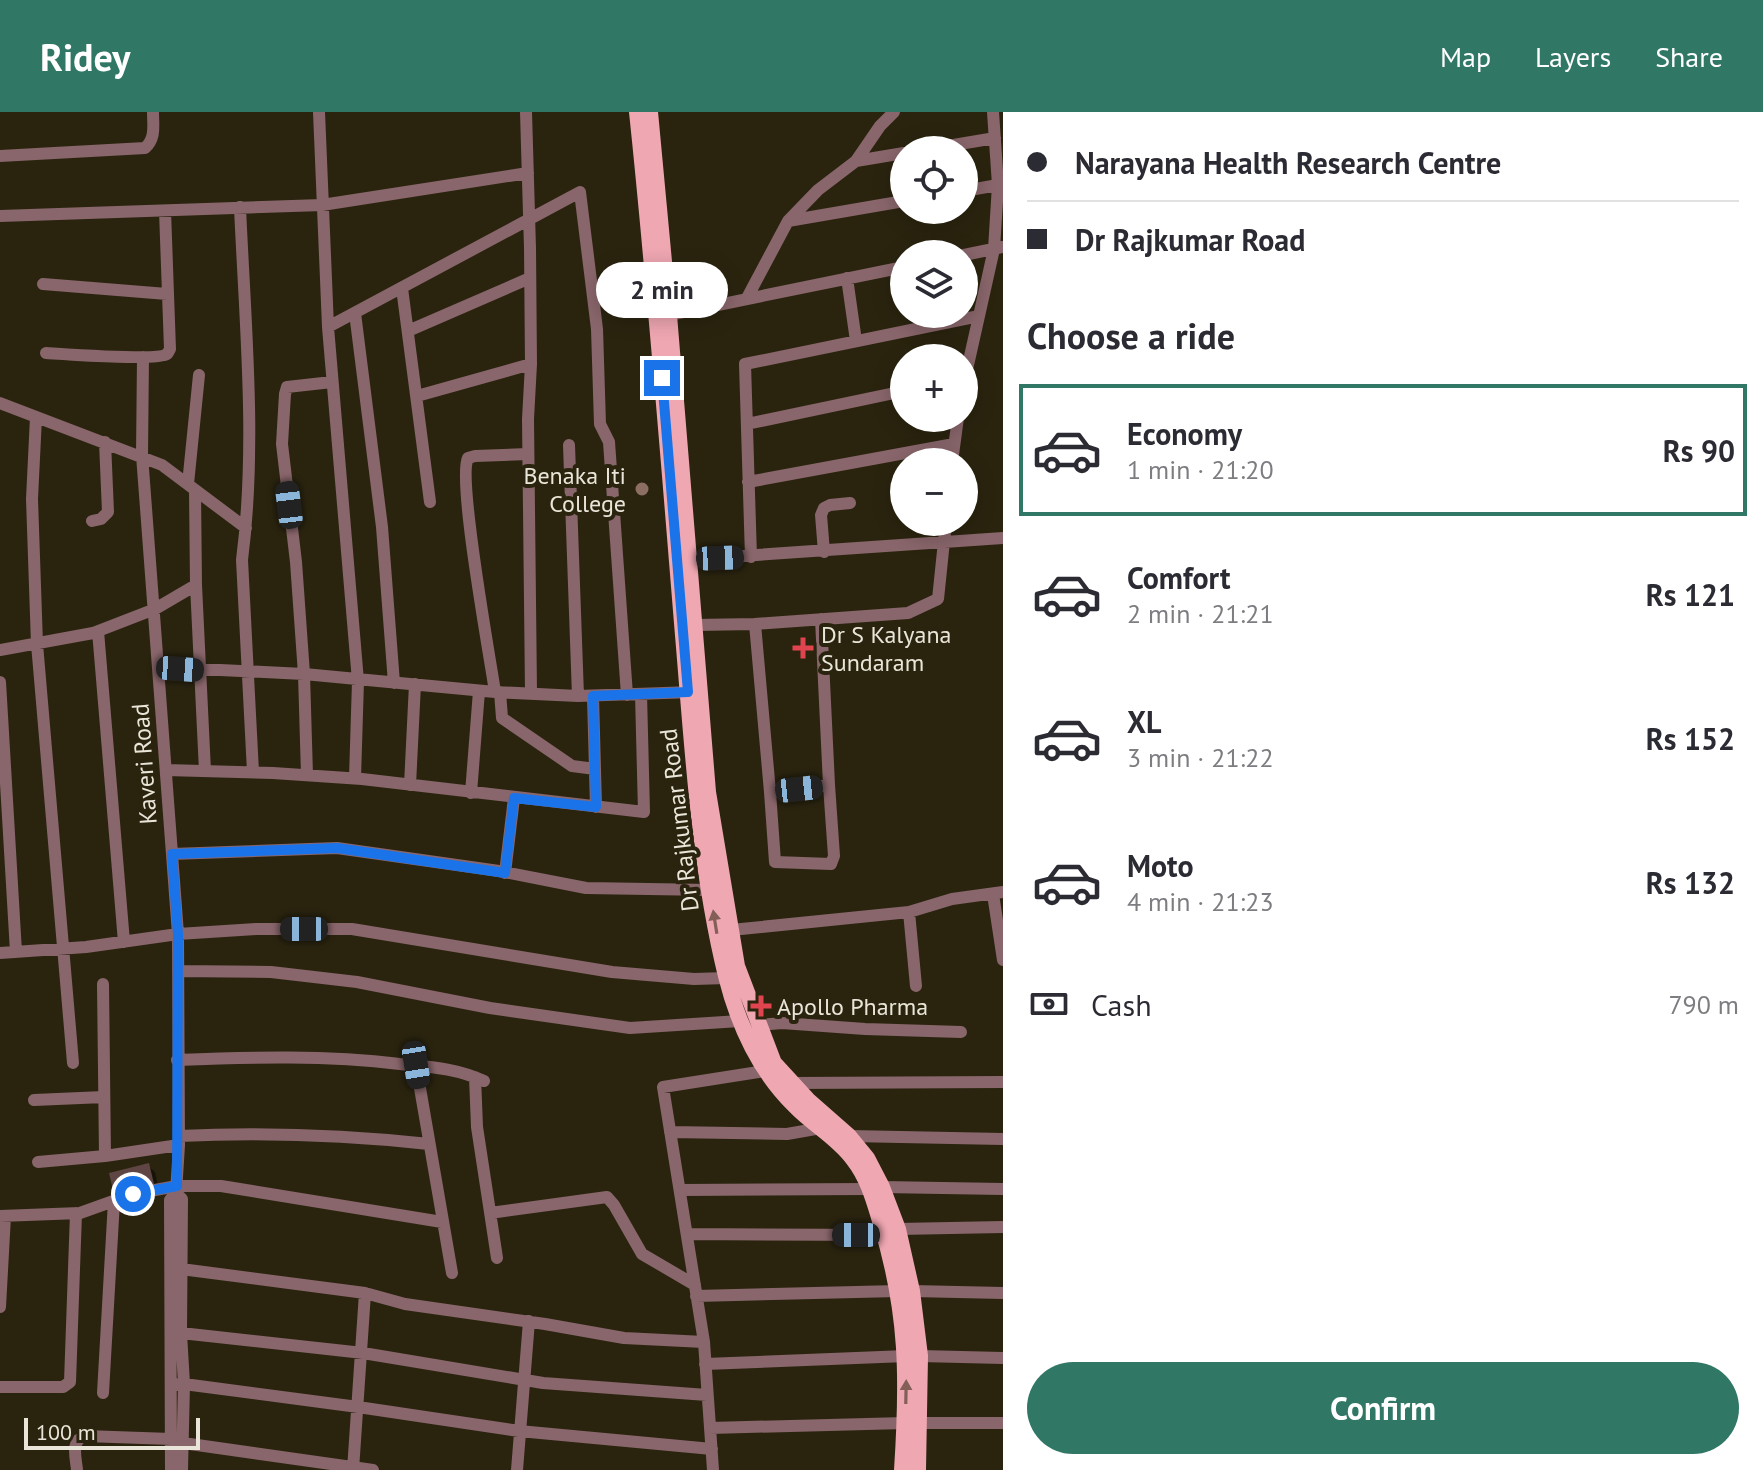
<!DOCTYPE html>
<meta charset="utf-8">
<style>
body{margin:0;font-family:"PT Sans",sans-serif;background:#f7f7f7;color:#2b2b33;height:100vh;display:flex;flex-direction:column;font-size:30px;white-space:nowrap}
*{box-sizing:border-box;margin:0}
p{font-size:26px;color:#7c7c81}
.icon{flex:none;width:44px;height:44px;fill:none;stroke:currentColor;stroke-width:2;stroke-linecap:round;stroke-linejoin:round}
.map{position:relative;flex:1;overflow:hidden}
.side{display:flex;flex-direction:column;background:#fff;width:760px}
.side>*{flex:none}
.banner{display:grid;align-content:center;height:176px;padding:0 24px;background:#fff}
.controls{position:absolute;left:890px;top:24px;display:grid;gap:16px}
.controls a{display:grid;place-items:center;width:88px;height:88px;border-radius:50%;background:#fff;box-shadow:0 4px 20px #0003;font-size:40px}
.scale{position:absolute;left:24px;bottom:20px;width:176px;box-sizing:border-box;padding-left:8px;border:4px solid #e9e6d9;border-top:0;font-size:22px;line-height:28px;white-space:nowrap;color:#e9e6d9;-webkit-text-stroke:6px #2a240f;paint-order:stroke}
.end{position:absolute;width:36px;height:36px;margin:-18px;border:10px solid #1a73e8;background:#fff;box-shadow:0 0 0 4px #fff}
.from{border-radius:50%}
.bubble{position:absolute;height:56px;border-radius:28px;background:#fff;box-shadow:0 4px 20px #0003;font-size:26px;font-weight:800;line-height:56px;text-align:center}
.car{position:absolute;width:24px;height:48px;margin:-24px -12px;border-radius:10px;box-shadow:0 0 6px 2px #0007;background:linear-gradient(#222 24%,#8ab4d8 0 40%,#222 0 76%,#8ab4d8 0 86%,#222 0)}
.banner b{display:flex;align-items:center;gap:28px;height:76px;font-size:30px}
.banner b+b{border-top:2px solid #e1e1e2}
.banner i{width:20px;height:20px;background:#2b2b33}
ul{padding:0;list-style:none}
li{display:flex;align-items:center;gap:24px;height:132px;margin:0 16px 12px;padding:0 8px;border:4px solid transparent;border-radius:0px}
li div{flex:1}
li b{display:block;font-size:30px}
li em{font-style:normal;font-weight:800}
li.selected{border-color:#317766}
li>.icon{width:72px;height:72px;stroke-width:1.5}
h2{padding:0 24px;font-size:36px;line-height:96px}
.pay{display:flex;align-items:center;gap:20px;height:88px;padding:0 24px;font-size:30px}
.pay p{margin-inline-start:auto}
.cta{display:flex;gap:16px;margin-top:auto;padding:16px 24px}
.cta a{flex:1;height:92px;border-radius:48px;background:#317766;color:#fff;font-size:32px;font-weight:800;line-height:92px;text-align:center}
header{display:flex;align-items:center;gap:48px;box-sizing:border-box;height:112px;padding:0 40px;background:#317766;color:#fff}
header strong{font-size:38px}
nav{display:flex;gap:44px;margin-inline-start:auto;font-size:28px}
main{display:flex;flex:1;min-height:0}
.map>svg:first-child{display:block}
.shadow{fill:#0007}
.building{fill:#5f4544}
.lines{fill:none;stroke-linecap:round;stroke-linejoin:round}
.minor{stroke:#89666b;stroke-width:12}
.major{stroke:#efa7b2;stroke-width:16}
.oneway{fill:#835f58}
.route{stroke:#1a73e8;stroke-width:10}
.education-dot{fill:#8d6e63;stroke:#2a240f;stroke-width:3}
.health-dot{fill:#e0444e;stroke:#2a240f;stroke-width:3}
.labels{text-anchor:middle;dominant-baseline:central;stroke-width:8;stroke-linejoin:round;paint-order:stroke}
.poi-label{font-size:24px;fill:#e9e6d9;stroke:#2a240f;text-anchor:start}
.street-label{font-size:24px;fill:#e9e6d9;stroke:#2a240f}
</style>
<header>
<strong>Ridey</strong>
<nav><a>Map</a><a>Layers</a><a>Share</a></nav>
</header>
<main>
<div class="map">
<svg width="1003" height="1358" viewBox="0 0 1003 1358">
<rect width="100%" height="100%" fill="#2a240f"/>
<path class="shadow" d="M148 1054 155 1060 159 1079 123 1087 116 1081Z"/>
<path class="building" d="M149 1051 154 1072 114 1082 109 1061Z"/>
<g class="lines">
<path class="minor" d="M319 0 328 215 358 569 355 666
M526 0 530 136 531 252 528 307 531 580
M924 38 995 26
M0 44 145 36C156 26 153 14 153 0
M856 49 904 41
M964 79 998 73
M240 95C245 212 257 332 242 448L253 660
M0 104 322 93 528 61
M788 109 904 89
M964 143 1003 135
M847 166 856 229
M43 172 167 182
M402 176 430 390
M747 186 788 109 818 78 856 49 880 14 894 0
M355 201 382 415 394 571
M664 204 904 155
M328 215 580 80 597 217 600 312 609 330 627 583
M408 219 530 166
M46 241C63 242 158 249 167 242 168 241 169 239 170 237L165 99
M143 245 142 343 178 822 179 1033 176 1081 170 1088 171 1358
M964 271 994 137 998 73 993 0
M417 284 531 252
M0 291 162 353 246 416
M36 305 32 387 37 532 73 951
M747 312 904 279
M569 333 578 584
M952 350 958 306
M748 370 954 332
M188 372 199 263
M92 409 101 407 108 400 105 330
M824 440 821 403 824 396 830 393 850 391
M751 445 745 252 979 204
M683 448 1003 426
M196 473 205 659
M755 512 770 680 829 673 821 507
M695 513 755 512 908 501 938 487 946 410
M98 519 124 830
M0 538 93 521 155 497 196 473 195 378
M159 555 304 562 495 580 578 584 693 580
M0 570 16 840
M495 580C490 545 457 366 468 346L475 344 528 342
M500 580 502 606 572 654 595 657
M593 584 596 695
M166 658 273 661 362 667 644 700 641 582
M307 663 304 562 296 450 282 332 285 282 287 275 332 270
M410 673 415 572
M770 680 775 750 831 752 834 744 829 673
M471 681 479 579
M172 742 337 736 499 759 586 776 710 778
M505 761 514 686
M993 782 1003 848
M909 800 916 874
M731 818 909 800 952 787 1003 780
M0 841 86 835 178 822 256 817H352L612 860 694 867 727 866
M178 859 271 860 357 870 490 896 630 916 740 909
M103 872 105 1044 179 1033
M759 913 782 911 865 917 961 920
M177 948C252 945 326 943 400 952 431 955 456 956 484 969
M416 953 452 1161
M475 965 477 1015 497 1146
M791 971 1003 970
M34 988 104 985
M670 1020 787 1022 821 1016
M179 1024C263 1020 345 1023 429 1032
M849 1024 1003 1027
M38 1050 105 1044
M882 1075 1003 1077
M680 1078 870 1077
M176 1081 182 1087 181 1221 184 1272 182 1358
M490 1101 607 1085 614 1093 642 1142 695 1173
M0 1104 80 1101 133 1082 177 1074H221L442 1110
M898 1117 1003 1115
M687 1122 884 1123
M181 1157 365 1181 405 1192 545 1212 624 1226 704 1230
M912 1179 1003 1181
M696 1184 898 1179
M0 1195 5 1104
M181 1221 363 1241 543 1271 707 1283
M920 1244 1003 1246
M705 1252 906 1244
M171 1273 184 1272 358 1295 519 1319 712 1337
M0 1275H63L70 1270 76 1101
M103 1281 114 1089
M921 1311H1003
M710 1316 905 1311
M77 1358C76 1346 70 1328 85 1324L171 1327 183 1331 373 1358
M353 1358 365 1181
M517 1358 529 1209
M713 1358 704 1230 663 975 765 959"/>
<path class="major" d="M637 0C655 170 668 340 682 511 692 627 698 750 726 864 738 912 759 959 795 994 813 1013 837 1025 853 1047 868 1066 874 1089 881 1112 908 1200 908 1267 902 1358
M650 0 669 203 708 680 737 854 774 951 808 988 849 1024 867 1046 882 1075 898 1117 912 1179 920 1244 918 1358"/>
</g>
<defs><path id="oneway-solid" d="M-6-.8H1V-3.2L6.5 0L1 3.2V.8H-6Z" transform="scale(2)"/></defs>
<g class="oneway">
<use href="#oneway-solid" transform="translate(715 810) rotate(-99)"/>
<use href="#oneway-solid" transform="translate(906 1280) rotate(-89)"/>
</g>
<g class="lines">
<path class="route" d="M133 1082 177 1074 178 822 172 742 337 736 505 761 514 686 596 695 593 584 688 580 662 266"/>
</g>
<circle class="education-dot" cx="642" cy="377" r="8"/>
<g class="health-dot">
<path d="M799 524h8v8h8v8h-8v8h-8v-8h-8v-8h8z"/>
<path d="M757 882h8v8h8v8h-8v8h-8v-8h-8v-8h8z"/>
</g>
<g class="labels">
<g class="poi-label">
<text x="626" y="363" text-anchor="end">Benaka Iti<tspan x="626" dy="28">College</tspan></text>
<text x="821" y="522">Dr S Kalyana<tspan x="821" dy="28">Sundaram</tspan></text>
<text x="777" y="894">Apollo Pharma</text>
</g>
<g class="street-label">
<text transform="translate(144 652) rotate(-94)">Kaveri Road</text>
<text transform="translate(679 708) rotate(-97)">Dr Rajkumar Road</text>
</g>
</g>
</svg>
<div class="controls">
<a><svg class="icon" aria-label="locate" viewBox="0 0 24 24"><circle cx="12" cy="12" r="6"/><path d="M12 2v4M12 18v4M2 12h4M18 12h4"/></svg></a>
<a><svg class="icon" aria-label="layers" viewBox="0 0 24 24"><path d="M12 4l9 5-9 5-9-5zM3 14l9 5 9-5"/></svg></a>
<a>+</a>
<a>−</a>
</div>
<div class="scale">100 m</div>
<i class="end from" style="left:133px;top:1082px"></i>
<i class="end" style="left:662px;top:266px"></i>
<div class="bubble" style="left:596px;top:150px;width:132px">2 min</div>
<i class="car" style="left:289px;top:393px;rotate:353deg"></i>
<i class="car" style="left:720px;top:446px;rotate:88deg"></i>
<i class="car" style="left:180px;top:557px;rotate:94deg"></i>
<i class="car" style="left:799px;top:677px;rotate:84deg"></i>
<i class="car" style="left:304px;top:817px;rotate:270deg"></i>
<i class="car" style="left:416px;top:953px;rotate:171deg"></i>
<i class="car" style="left:856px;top:1123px;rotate:270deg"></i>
</div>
<section class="side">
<div class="banner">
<b><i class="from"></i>Narayana Health Research Centre</b>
<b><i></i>Dr Rajkumar Road</b>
</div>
<h2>Choose a ride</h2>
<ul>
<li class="selected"><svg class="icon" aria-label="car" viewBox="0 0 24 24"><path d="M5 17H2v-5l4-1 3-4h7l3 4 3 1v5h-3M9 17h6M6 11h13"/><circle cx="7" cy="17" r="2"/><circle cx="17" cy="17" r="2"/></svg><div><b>Economy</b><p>1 min · 21:20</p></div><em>Rs 90</em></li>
<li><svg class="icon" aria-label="car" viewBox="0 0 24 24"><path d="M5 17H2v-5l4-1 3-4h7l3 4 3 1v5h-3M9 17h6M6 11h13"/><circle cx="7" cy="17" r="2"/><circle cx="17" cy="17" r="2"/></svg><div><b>Comfort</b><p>2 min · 21:21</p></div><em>Rs 121</em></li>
<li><svg class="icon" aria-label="car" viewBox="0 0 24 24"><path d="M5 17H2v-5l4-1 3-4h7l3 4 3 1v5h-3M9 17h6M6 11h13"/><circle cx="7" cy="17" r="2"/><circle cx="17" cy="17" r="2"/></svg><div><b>XL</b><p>3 min · 21:22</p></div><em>Rs 152</em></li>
<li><svg class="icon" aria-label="car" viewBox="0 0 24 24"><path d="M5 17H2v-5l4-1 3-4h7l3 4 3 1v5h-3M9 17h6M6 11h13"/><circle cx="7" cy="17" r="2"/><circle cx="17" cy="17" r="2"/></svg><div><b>Moto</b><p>4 min · 21:23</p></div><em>Rs 132</em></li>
</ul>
<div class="pay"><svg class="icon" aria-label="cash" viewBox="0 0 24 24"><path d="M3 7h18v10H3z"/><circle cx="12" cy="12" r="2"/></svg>Cash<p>790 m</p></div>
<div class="cta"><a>Confirm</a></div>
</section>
</main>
